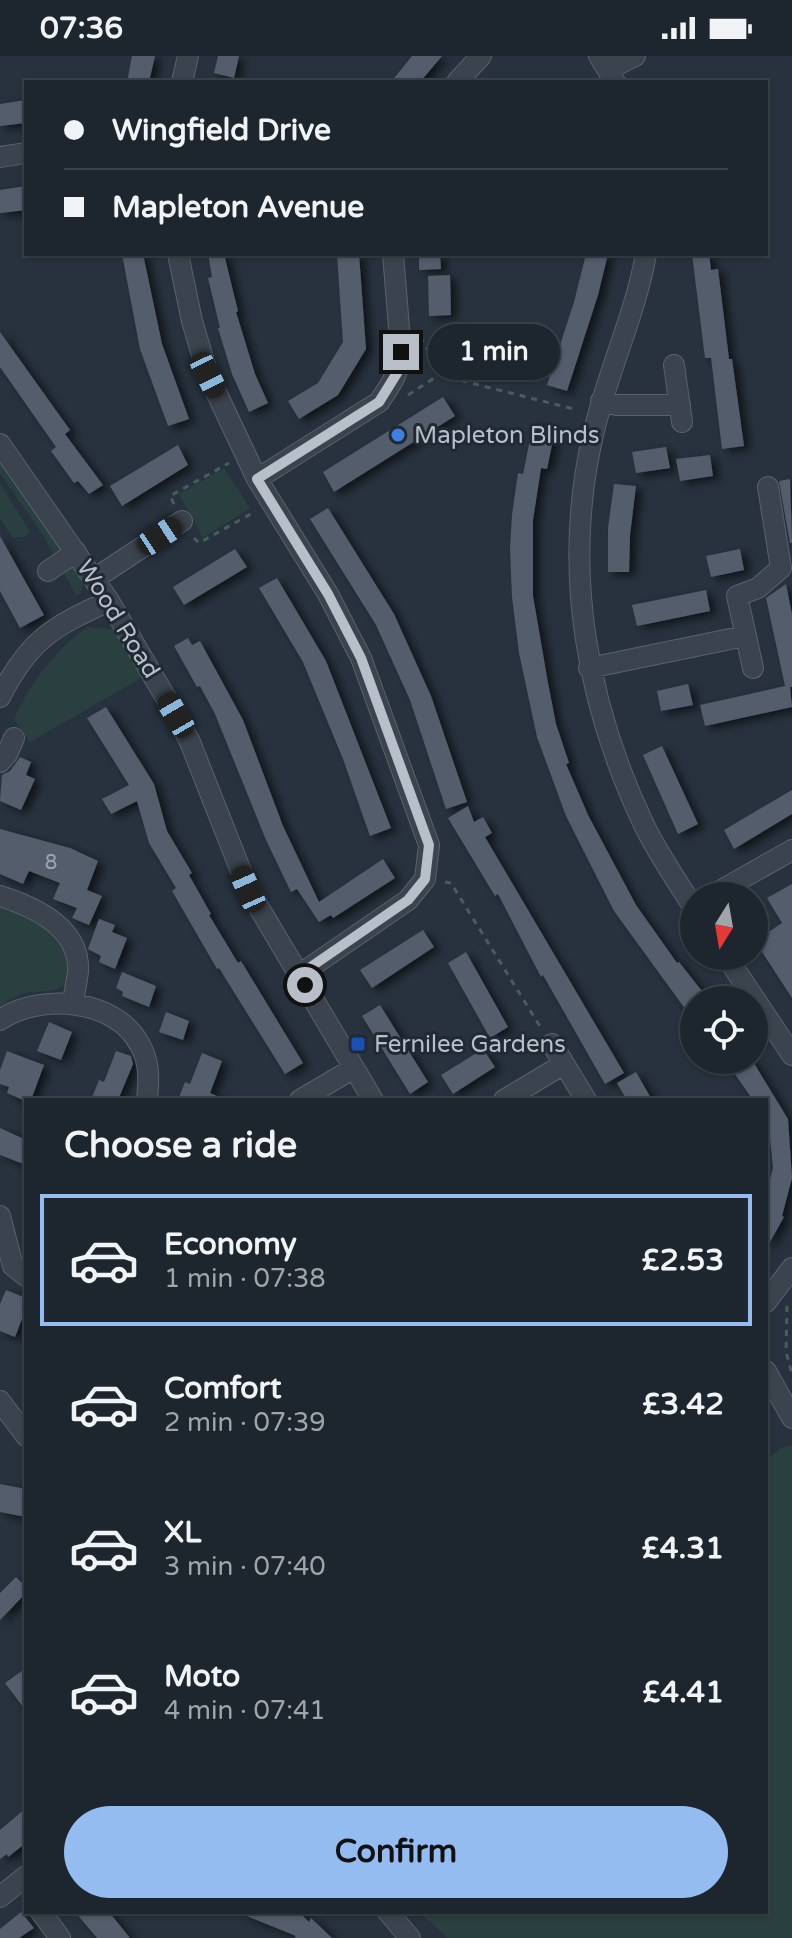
<!DOCTYPE html>
<meta charset="utf-8">
<style>
body{margin:0;font-family:"Varela Round",sans-serif;background:#2a323a;color:#f1f3f6;height:100vh;display:flex;flex-direction:column;font-size:30px;white-space:nowrap}
*{box-sizing:border-box;margin:0}
p{font-size:26px;color:#a0a5aa}
.icon{flex:none;width:44px;height:44px;fill:none;stroke:currentColor;stroke-width:2;stroke-linecap:round;stroke-linejoin:round}
.map{position:relative;flex:1;overflow:hidden}
.panel{position:absolute;left:24px;top:1042px;width:744px;height:816px;display:flex;flex-direction:column;background:#1d262e;border-radius:0px;box-shadow:0 2px 6px #0004,0 0 0 2px #3b434a}
.panel>*{flex:none}
.guide{position:absolute;left:24px;top:24px;width:744px;height:176px;border-radius:0px;box-shadow:0 2px 6px #0004,0 0 0 2px #3b434a;display:grid;align-content:center;height:176px;padding:0 40px;background:#1d262e}
.needle{width:52px;rotate:191deg}
.buttons{position:absolute;left:680px;top:826px;display:grid;gap:16px}
.buttons a{display:grid;place-items:center;width:88px;height:88px;border-radius:50%;background:#1d262e;box-shadow:0 2px 6px #0004,0 0 0 2px #3b434a;font-size:40px}
.end{position:absolute;width:36px;height:36px;margin:-18px;border:10px solid #b8bfc9;background:#111;box-shadow:0 0 0 4px #111}
.from{border-radius:50%}
.bubble{position:absolute;height:56px;border-radius:28px;background:#1d262e;box-shadow:0 2px 6px #0004,0 0 0 2px #3b434a;font-size:26px;font-weight:700;line-height:56px;text-align:center}
.car{position:absolute;width:24px;height:48px;margin:-24px -12px;border-radius:10px;box-shadow:0 0 6px 2px #0007;background:linear-gradient(#222 24%,#8ab4d8 0 40%,#222 0 76%,#8ab4d8 0 86%,#222 0)}
.guide b{display:flex;align-items:center;gap:28px;height:76px;font-size:30px}
.guide b+b{border-top:2px solid #3b434a}
.guide i{width:20px;height:20px;background:#f1f3f6}
ul{padding:0;list-style:none}
li{display:flex;align-items:center;gap:24px;height:132px;margin:0 16px 12px;padding:0 24px;border:4px solid transparent;border-radius:0px}
li div{flex:1}
li b{display:block;font-size:30px}
li em{font-style:normal;font-weight:700}
li.current{border-color:#95bcf0}
li>.icon{width:72px;height:72px;stroke-width:1.5}
h2{padding:0 40px;font-size:36px;line-height:96px}
.button{display:flex;gap:16px;margin-top:auto;padding:16px 40px}
.button a{flex:1;height:92px;border-radius:48px;background:#95bcf0;color:#111;font-size:32px;font-weight:700;line-height:92px;text-align:center}
.status{display:flex;justify-content:space-between;align-items:center;height:56px;padding:0 40px;background:#1d262e;direction:ltr}
.status svg{height:22px;fill:currentColor}
.map>svg:first-child{display:block}
.green{fill:#2a4040}
.building{fill:#535d6c;filter:url(#shadow)}
.lines{fill:none;stroke-linecap:round;stroke-linejoin:round}
.minor-casing{stroke:#59626c;stroke-width:22}
.path{stroke:#495d5e;stroke-width:3;stroke-dasharray:6 6;stroke-linecap:butt}
.minor{stroke:#3b444e;stroke-width:20}
.route{stroke:#b8bfc9;stroke-width:10}
.shop-dot{fill:#3f7fe0;stroke:#202934;stroke-width:3}
.transit-dot{fill:#1a4fb4;stroke:#202934;stroke-width:3}
.labels{text-anchor:middle;dominant-baseline:central;stroke-width:6;stroke-linejoin:round;paint-order:stroke}
.number-label{font-size:20px;fill:#9fa6b2}
.poi-label{font-size:24px;fill:#b8bfc9;stroke:#202934;text-anchor:start}
.street-label{font-size:24px;fill:#b8bfc9;stroke:#202934}
</style>
<div class="status"><b>07:36</b><svg viewBox="0 0 49 12"><path d="M0 12V9h3v3zM5 12V6h3v6zM10 12V3h3v9zM15 12V0h3v12zM26 1h20v11H26zM47 4h2v5h-2z"/></svg></div>
<div class="map">
<svg width="792" height="1882" viewBox="0 0 792 1882">
<defs>
<filter id="shadow"><feDropShadow dx="6" dy="3.5" stdDeviation="4" flood-color="#0009"/></filter>
</defs>
<rect width="100%" height="100%" fill="#27323e"/>
<path class="green" d="M0 397 84 523 80 538 76 539 44 481 0 417Z
M224 412 250 452 203 482 179 438Z
M0 427 30 476 23 481 13 482 0 463Z
M87 571 117 574 148 618 30 686 14 663C28 630 57 592 87 571Z
M0 849 8 850C51 874 63 872 70 924 53 941 42 932 22 938 14 940 7 946 0 951Z
M792 1389V1882H448L419 1856H766V1404L781 1392Z"/>
<path class="building" d="M132 0H155L149 26H127Z
M218 0H239L234 22 214 17Z
M412 0H442L420 26H391Z
M26 44V67L0 70V48Z
M26 130V154L0 157V134Z
M122 198H143L162 288 189 363 168 370 140 293Z
M208 198H224L238 255 236 256 255 318 268 347 249 356 232 318 218 272H220L208 222 212 221Z
M359 198 366 293 338 339 299 363 288 345 318 327 343 286 337 199Z
M419 198H440L441 213 419 214Z
M586 198H608L598 239 567 335 547 329 574 246Z
M692 198H709L711 214 718 213 729 303H732L744 390 722 393 711 302H705Z
M450 219 451 259 429 260 428 220Z
M453 268 473 302 455 313 434 280Z
M0 276 70 374 65 378 103 429 89 438 78 425 74 427 51 395 56 391 0 311Z
M443 341 455 360 334 436 323 416Z
M533 369 555 374 547 413 541 412 533 464V540L548 627 556 668 569 707 566 708 588 759 636 849 677 907 679 906 709 944H694V965L614 855 566 760 537 681 519 597 512 541 510 492 512 459 518 417 523 418Z
M178 389 188 409 122 450 110 430Z
M666 391 670 412 636 417 632 396Z
M710 399 713 420 680 425 676 403Z
M790 423 792 487H790L779 425Z
M614 428 636 430 630 479 629 516H608V472Z
M328 452 394 558 431 640 467 746 446 753 410 644 376 569 310 463Z
M0 480 44 559 20 572 0 535Z
M235 493 247 511 184 549 173 531Z
M740 493 744 514 711 521 706 500Z
M277 522 326 605 391 772 370 780 343 703 303 606 259 532Z
M786 528 792 558V631H790L792 651 705 670 700 649 785 630 766 542Z
M706 534 710 555 637 570 632 549Z
M188 582 192 589 200 585 243 664 283 770 319 846 383 803 395 822 333 862 331 859 319 866 297 833 291 836 266 784 215 658 200 630 197 631 174 590Z
M688 628 693 649 661 655 657 635Z
M106 651 154 728 167 775 192 817 189 819 211 858 209 859 238 907 241 905 303 1007 285 1018 219 912 217 913 172 835 176 832 149 787 137 745 111 758 102 743 129 729 87 662Z
M662 690 698 768 678 778 643 699Z
M20 701 31 706 26 719 35 723 21 754 0 745 2 719 10 715Z
M792 734V758L734 793 724 774Z
M468 750 474 766 483 761 492 777 485 781 624 1017 605 1028 543 919 541 921 498 838 495 840 448 762Z
M0 773 70 792 98 805 87 834 102 840 89 869 72 862 77 852 53 843 60 827 29 815 23 828 0 818Z
M792 828V942L755 885 782 867 767 842Z
M99 863 115 869 112 876 127 882 115 913 99 906 101 900 88 893Z
M423 874 434 891 372 932 360 914Z
M466 896 508 971 490 982 448 907Z
M122 916 156 930 149 951 122 940 123 936 116 932Z
M380 949 428 1026 410 1038 362 960Z
M166 956 189 965 183 984 159 976Z
M49 966 72 976 61 1004 37 995Z
M483 993 495 1011 453 1038 441 1019Z
M7 995 44 1009 31 1044H23L7 1037 9 1031 0 1028V1014Z
M116 995 131 1000 133 1008 118 1044H91L99 1024 104 1026Z
M202 997 222 1005 210 1037 226 1044H178L185 1026 190 1028Z
M725 1004H752L788 1063 792 1122 782 1160 784 1161 766 1193V1138L773 1112 768 1063 766 1064V1044H753Z
M636 1016 652 1044H627L617 1027Z
M0 1072 26 1084V1109L0 1099Z
M6 1234 26 1242V1253L15 1281 0 1275V1248Z
M0 1428 26 1433V1461L0 1456Z
M16 1521 26 1531V1537L0 1564V1537Z
M26 1612V1655L5 1627Z
M26 1752V1787L8 1801 7 1798 0 1803V1774Z
M21 1856 34 1872 19 1882H0V1873Z
M75 1856H109L130 1882H97Z
M237 1856H299L309 1866 311 1862 332 1882H294L296 1880Z"/>
<g class="lines">
<g class="minor-casing">
<path id="minor" d="M599 0 615 26
M609 13 635 0
M182 26 188 0
M457 26 481 0
M0 101 26 97
M178 198 192 265 208 319 257 423 328 538 361 602 429 789 425 823 408 844 299 919
M646 198C635 260 607 317 593 379 562 512 586 647 644 769 658 798 677 825 694 852
M674 309 682 366
M601 345 617 349H680
M0 388 109 545 176 659 190 686 248 833 373 1044
M257 423 379 346C390 330 400 316 401 296L393 198
M48 515 76 496
M94 523 182 465
M589 612 745 580
M753 612 737 540 758 532 781 512 768 431
M0 641C29 584 52 571 109 545
M0 706 7 698 14 682
M0 840C35 851 80 872 78 915 77 926 74 937 73 948
M711 840 792 794
M726 900 792 999
M0 964C39 937 116 942 140 989 150 1007 149 1024 147 1044
M552 988 586 1044
M300 1044 354 1012
M504 1044 564 1008
M0 1160 13 1210 26 1220
M766 1246 792 1212
M766 1315 792 1362
M0 1345 26 1380
M0 1841 26 1820
M41 1856 60 1882
M388 1856 410 1882"/>
</g>
<path class="path" d="M420 281 439 313V319
M408 339 439 319 578 354
M174 448 170 440 229 407
M194 482 199 487 256 455
M445 826 451 827 541 972
M787 1250 786 1296 792 1318"/>
<use href="#minor" class="minor"/>
</g>
<g class="lines">
<path class="route" d="M305 929 299 919 408 844 425 823 429 789 361 602 328 538 257 423 379 346 397 317 401 296"/>
</g>
<circle class="shop-dot" cx="398" cy="379" r="8"/>
<rect class="transit-dot" x="350" y="980" width="16" height="16" rx="4"/>
<g class="labels">
<g class="number-label">
<text x="51" y="807">8</text>
</g>
<g class="poi-label">
<text x="414" y="379">Mapleton Blinds</text>
<text x="374" y="988">Fernilee Gardens</text>
</g>
<g class="street-label">
<text transform="translate(118 563) rotate(58)">Wood Road</text>
</g>
</g>
</svg>
<div class="buttons">
<a><svg class="needle" viewBox="-14 -14 28 28"><path d="M0-13l5 13h-10z" fill="#e53935"/><path d="M0 13l5-13h-10z" fill="#a0a5aa"/></svg></a>
<a><svg class="icon" aria-label="locate" viewBox="0 0 24 24"><circle cx="12" cy="12" r="6"/><path d="M12 2v4M12 18v4M2 12h4M18 12h4"/></svg></a>
</div>
<i class="end from" style="left:305px;top:929px"></i>
<i class="end" style="left:401px;top:296px"></i>
<div class="bubble" style="left:428px;top:268px;width:132px">1 min</div>
<i class="car" style="left:208px;top:319px;rotate:154deg"></i>
<i class="car" style="left:160px;top:480px;rotate:57deg"></i>
<i class="car" style="left:176px;top:659px;rotate:330deg"></i>
<i class="car" style="left:248px;top:833px;rotate:336deg"></i>
<div class="guide">
<b><i class="from"></i>Wingfield Drive</b>
<b><i></i>Mapleton Avenue</b>
</div>
<section class="panel">
<h2>Choose a ride</h2>
<ul>
<li class="current"><svg class="icon" aria-label="car" viewBox="0 0 24 24"><path d="M5 17H2v-5l4-1 3-4h7l3 4 3 1v5h-3M9 17h6M6 11h13"/><circle cx="7" cy="17" r="2"/><circle cx="17" cy="17" r="2"/></svg><div><b>Economy</b><p>1 min · 07:38</p></div><em>£2.53</em></li>
<li><svg class="icon" aria-label="car" viewBox="0 0 24 24"><path d="M5 17H2v-5l4-1 3-4h7l3 4 3 1v5h-3M9 17h6M6 11h13"/><circle cx="7" cy="17" r="2"/><circle cx="17" cy="17" r="2"/></svg><div><b>Comfort</b><p>2 min · 07:39</p></div><em>£3.42</em></li>
<li><svg class="icon" aria-label="car" viewBox="0 0 24 24"><path d="M5 17H2v-5l4-1 3-4h7l3 4 3 1v5h-3M9 17h6M6 11h13"/><circle cx="7" cy="17" r="2"/><circle cx="17" cy="17" r="2"/></svg><div><b>XL</b><p>3 min · 07:40</p></div><em>£4.31</em></li>
<li><svg class="icon" aria-label="car" viewBox="0 0 24 24"><path d="M5 17H2v-5l4-1 3-4h7l3 4 3 1v5h-3M9 17h6M6 11h13"/><circle cx="7" cy="17" r="2"/><circle cx="17" cy="17" r="2"/></svg><div><b>Moto</b><p>4 min · 07:41</p></div><em>£4.41</em></li>
</ul>
<div class="button"><a>Confirm</a></div>
</section>
</div>
